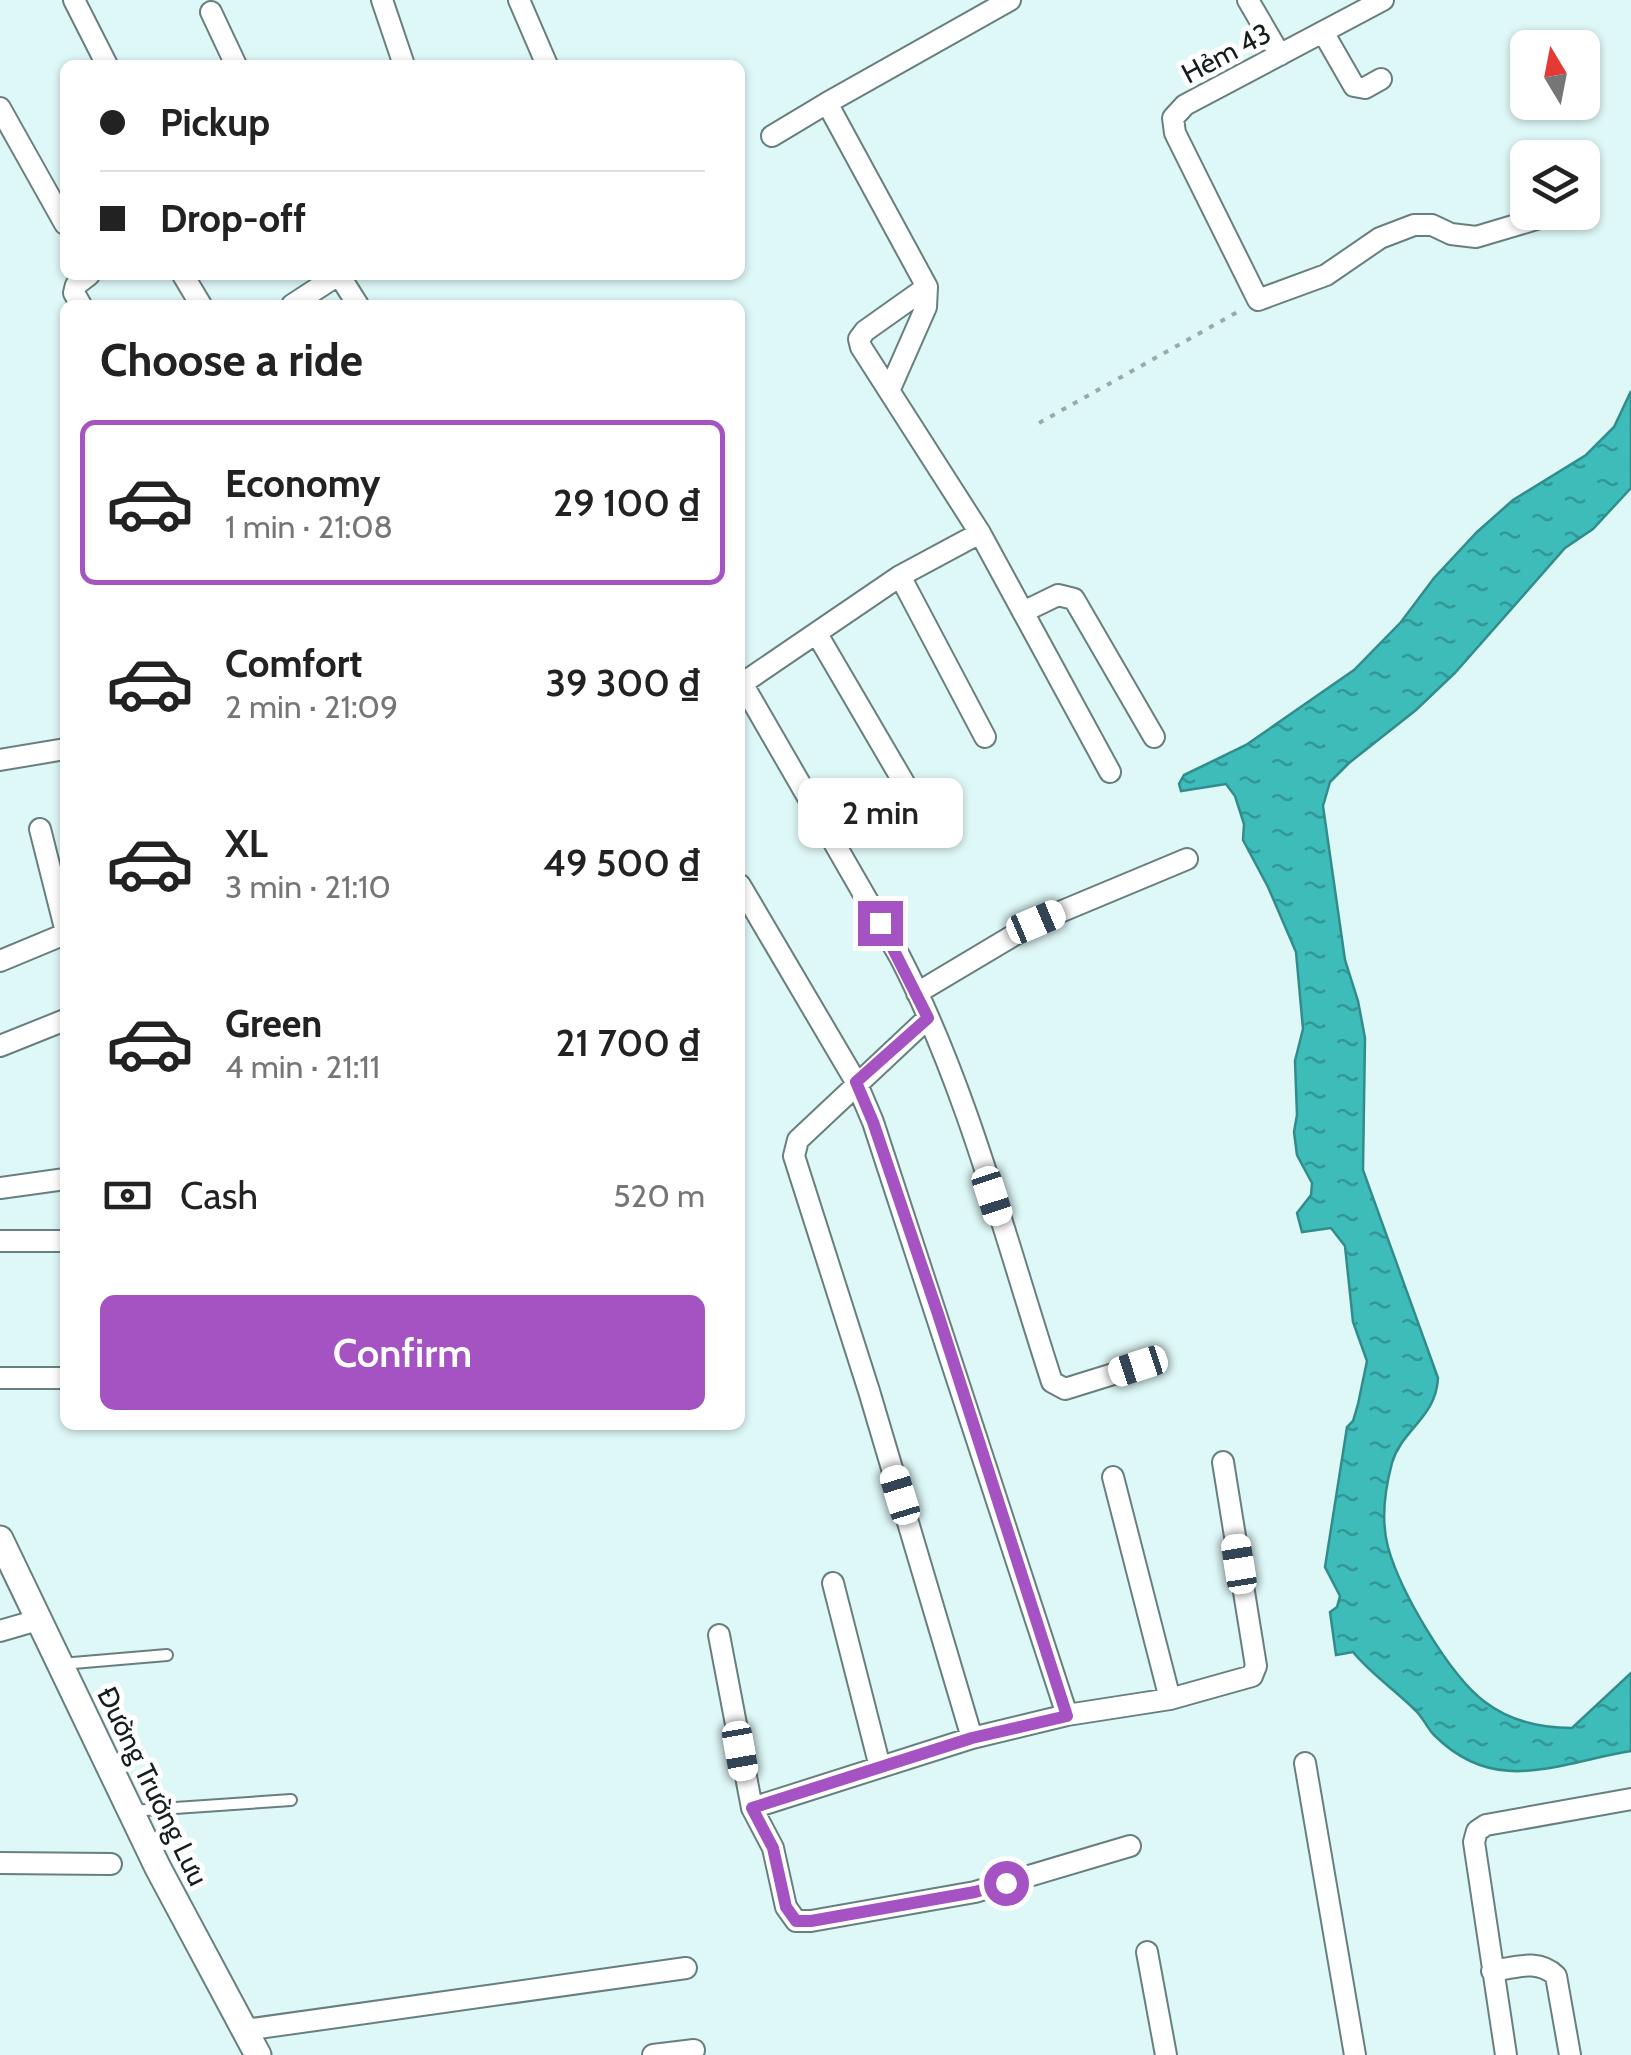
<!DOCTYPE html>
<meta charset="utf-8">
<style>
body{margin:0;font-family:Cabin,sans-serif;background:#f6f6f6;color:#222;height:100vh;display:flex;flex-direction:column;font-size:38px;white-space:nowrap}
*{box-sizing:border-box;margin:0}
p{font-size:32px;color:#767676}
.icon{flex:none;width:55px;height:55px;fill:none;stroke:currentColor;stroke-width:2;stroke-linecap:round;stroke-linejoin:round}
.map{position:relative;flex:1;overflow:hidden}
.panel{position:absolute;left:60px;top:300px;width:685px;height:1130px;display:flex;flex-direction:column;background:#fff;border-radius:15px;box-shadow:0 2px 8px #0004}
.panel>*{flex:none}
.guide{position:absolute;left:60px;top:60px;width:685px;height:220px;border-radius:15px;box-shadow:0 2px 8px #0004;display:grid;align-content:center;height:220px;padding:0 40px;background:#fff}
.needle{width:65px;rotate:350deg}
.buttons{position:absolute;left:1510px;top:30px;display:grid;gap:20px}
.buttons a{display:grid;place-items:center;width:90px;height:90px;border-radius:15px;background:#fff;box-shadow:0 2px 8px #0004;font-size:50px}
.end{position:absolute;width:45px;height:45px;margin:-22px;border:12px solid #a552c2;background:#fff;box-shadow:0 0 0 5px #fff}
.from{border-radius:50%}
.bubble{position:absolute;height:70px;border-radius:15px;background:#fff;box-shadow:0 2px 8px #0004;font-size:32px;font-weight:600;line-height:70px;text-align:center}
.car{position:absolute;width:30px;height:60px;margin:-30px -15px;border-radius:12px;box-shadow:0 0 8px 2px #0007;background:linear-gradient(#fff 24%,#345 0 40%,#fff 0 76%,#345 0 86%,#fff 0)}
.guide b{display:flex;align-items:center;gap:35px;height:95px;font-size:38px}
.guide b+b{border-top:2px solid #e0e0e0}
.guide i{width:25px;height:25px;background:#222}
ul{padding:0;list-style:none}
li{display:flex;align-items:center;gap:30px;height:165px;margin:0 20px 15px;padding:0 20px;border:5px solid transparent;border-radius:15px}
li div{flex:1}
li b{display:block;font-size:38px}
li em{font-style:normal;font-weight:600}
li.on{border-color:#a552c2}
li>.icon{width:90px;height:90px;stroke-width:1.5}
h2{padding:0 40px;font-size:45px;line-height:120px}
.pay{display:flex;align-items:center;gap:25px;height:110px;padding:0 40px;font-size:38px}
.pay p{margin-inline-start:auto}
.cta{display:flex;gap:20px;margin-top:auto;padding:20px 40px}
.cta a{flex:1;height:115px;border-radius:15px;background:#a552c2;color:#fff;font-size:40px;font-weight:600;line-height:115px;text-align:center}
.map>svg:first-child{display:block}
.water{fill:url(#water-ripples);stroke:#318d8b;stroke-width:2.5}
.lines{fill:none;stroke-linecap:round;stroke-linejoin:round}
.service-casing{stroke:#687f7f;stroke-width:14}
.minor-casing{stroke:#687f7f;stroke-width:24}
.tertiary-casing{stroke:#687f7f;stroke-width:29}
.path{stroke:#97abab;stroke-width:4;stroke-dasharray:5 8;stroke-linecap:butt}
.service{stroke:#fff;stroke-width:10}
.minor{stroke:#fff;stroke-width:20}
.tertiary{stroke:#fff;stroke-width:25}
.route{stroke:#a552c2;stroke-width:12}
.labels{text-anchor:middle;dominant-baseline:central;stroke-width:10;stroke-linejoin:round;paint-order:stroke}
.street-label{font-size:28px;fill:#151e1e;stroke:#fff}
</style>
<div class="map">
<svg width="1631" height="2055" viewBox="0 0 1631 2055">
<defs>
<pattern id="water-ripples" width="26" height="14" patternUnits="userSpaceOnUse" patternTransform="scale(2.5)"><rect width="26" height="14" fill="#3dbcba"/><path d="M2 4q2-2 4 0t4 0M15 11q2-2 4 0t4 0" fill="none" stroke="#329897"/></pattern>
</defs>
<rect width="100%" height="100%" fill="#def8f7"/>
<path class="water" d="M1631 391V488L1593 529 1565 548 1455 673 1416 710 1349 763 1330 782 1323 806 1345 960 1358 1001 1365 1038 1363 1170 1438 1378C1436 1418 1402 1429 1392 1463 1385 1489 1381 1521 1388 1547 1400 1591 1449 1675 1485 1702 1510 1721 1542 1728 1572 1728L1631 1673V1751C1557 1763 1496 1797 1434 1735 1427 1728 1423 1717 1415 1710 1395 1690 1371 1674 1353 1652L1336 1655 1330 1612 1337 1607 1340 1596 1325 1567 1347 1427 1353 1421 1358 1404 1367 1361 1353 1322 1345 1246 1331 1228 1302 1232 1297 1213 1311 1195 1312 1183 1297 1155 1294 1132 1297 1115 1295 1061 1303 1029 1296 952 1268 887 1243 840 1244 824 1235 796 1226 784 1181 791 1179 784 1184 775 1246 745 1354 670 1401 622 1434 578 1477 532 1513 500 1586 455 1614 427Z"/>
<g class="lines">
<g class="service-casing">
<path id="service" d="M61 1664 167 1655
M131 1811 291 1800"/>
</g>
<g class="minor-casing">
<path id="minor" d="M74 0 107 65
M382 0 404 65
M519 0 547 65
M1010 0 827 103 927 287 865 331 859 339 861 347 980 533 1110 772
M1248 0 1280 55
M1383 0 1185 105 1173 118 1175 133 1258 300 1326 275 1380 238 1414 225H1432L1451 234 1476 237 1560 212
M211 12 236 65
M1323 32 1354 86 1365 88 1381 79
M0 108 65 224
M772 136 827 103
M183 275 201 305
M339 275 358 305
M81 305 74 293 76 285 89 275
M292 305 338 275
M889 391 926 307 927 287
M900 576 985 737
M1023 612 1058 595 1074 599 1154 737
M817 634 917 805
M742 683 900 957C968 1089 1006 1241 1052 1382L1065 1389 1139 1366
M740 685 900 576 980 533
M0 760 65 749
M40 829 65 928
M0 961 65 934
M917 993 1036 922 1187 859
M928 1018 798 1140 794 1156 869 1391 972 1738
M0 1046 65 1020
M0 1188 65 1179
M0 1241H65
M0 1378H65
M1113 1477 1170 1699
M833 1583 880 1767
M0 1631 38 1620
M719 1635 752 1808 972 1738 1067 1715 873 1122 856 1082 740 885
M1067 1715 1170 1699 1252 1676 1256 1666 1223 1462
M1305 1763 1355 2055
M752 1808 773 1848 786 1907 796 1921H811L975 1892 1130 1846
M0 1863 111 1864
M1147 1952 1166 2055
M1492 1971C1514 1968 1538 1958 1556 1976L1570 2055
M245 2030 686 1968
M653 2055 694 2050
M1506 2055 1474 1842 1477 1831 1486 1825 1631 1799"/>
</g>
<g class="tertiary-casing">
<path id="tertiary" d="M0 1539 158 1868 258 2055"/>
</g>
<path class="path" d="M1039 423 1241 310"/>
<use href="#service" class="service"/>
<use href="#minor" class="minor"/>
<use href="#tertiary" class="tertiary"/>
</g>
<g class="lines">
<path class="route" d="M880 923 928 1018 856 1082 873 1122 938 1314 1067 1716 972 1738 752 1808 773 1848 786 1907 796 1921H811L975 1892 1006 1883"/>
</g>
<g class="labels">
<g class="street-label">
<text transform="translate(1226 53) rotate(-28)">Hẻm 43</text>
<text transform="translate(153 1786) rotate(64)">Đường Trường Lưu</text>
</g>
</g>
</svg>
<div class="buttons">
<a><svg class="needle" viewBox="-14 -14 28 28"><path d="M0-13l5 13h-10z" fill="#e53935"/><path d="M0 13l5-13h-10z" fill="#767676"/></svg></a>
<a><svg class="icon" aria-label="layers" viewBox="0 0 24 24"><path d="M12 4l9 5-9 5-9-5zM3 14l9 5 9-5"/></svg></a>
</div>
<i class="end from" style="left:1006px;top:1883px"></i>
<i class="end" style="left:880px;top:923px"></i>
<div class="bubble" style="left:798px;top:778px;width:165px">2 min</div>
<i class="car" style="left:1036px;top:922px;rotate:67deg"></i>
<i class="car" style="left:992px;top:1196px;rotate:162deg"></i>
<i class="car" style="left:1138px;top:1366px;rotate:252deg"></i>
<i class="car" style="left:900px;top:1495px;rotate:343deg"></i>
<i class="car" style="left:1239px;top:1564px;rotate:351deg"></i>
<i class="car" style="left:740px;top:1751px;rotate:170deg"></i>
<div class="guide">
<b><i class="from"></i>Pickup</b>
<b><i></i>Drop-off</b>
</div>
<section class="panel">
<h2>Choose a ride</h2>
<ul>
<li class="on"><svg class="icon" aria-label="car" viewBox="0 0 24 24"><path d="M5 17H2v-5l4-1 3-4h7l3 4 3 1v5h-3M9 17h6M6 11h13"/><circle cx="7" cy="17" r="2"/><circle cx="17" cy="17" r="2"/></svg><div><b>Economy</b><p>1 min · 21:08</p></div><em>29 100 ₫</em></li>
<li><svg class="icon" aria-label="car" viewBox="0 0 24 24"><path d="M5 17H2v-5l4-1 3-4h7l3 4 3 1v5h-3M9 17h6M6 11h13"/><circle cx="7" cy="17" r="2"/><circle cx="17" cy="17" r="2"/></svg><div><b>Comfort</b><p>2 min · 21:09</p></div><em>39 300 ₫</em></li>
<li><svg class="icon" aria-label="car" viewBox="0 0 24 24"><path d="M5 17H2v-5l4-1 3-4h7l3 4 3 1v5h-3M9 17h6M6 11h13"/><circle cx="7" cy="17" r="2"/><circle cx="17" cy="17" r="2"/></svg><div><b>XL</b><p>3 min · 21:10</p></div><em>49 500 ₫</em></li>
<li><svg class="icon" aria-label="car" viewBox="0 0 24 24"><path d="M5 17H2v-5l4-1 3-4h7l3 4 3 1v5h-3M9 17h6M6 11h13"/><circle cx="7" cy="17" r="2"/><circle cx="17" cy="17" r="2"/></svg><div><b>Green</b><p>4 min · 21:11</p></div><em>21 700 ₫</em></li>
</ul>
<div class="pay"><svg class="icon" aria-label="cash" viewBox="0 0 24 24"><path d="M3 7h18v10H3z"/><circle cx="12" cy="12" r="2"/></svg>Cash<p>520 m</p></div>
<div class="cta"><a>Confirm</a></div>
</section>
</div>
